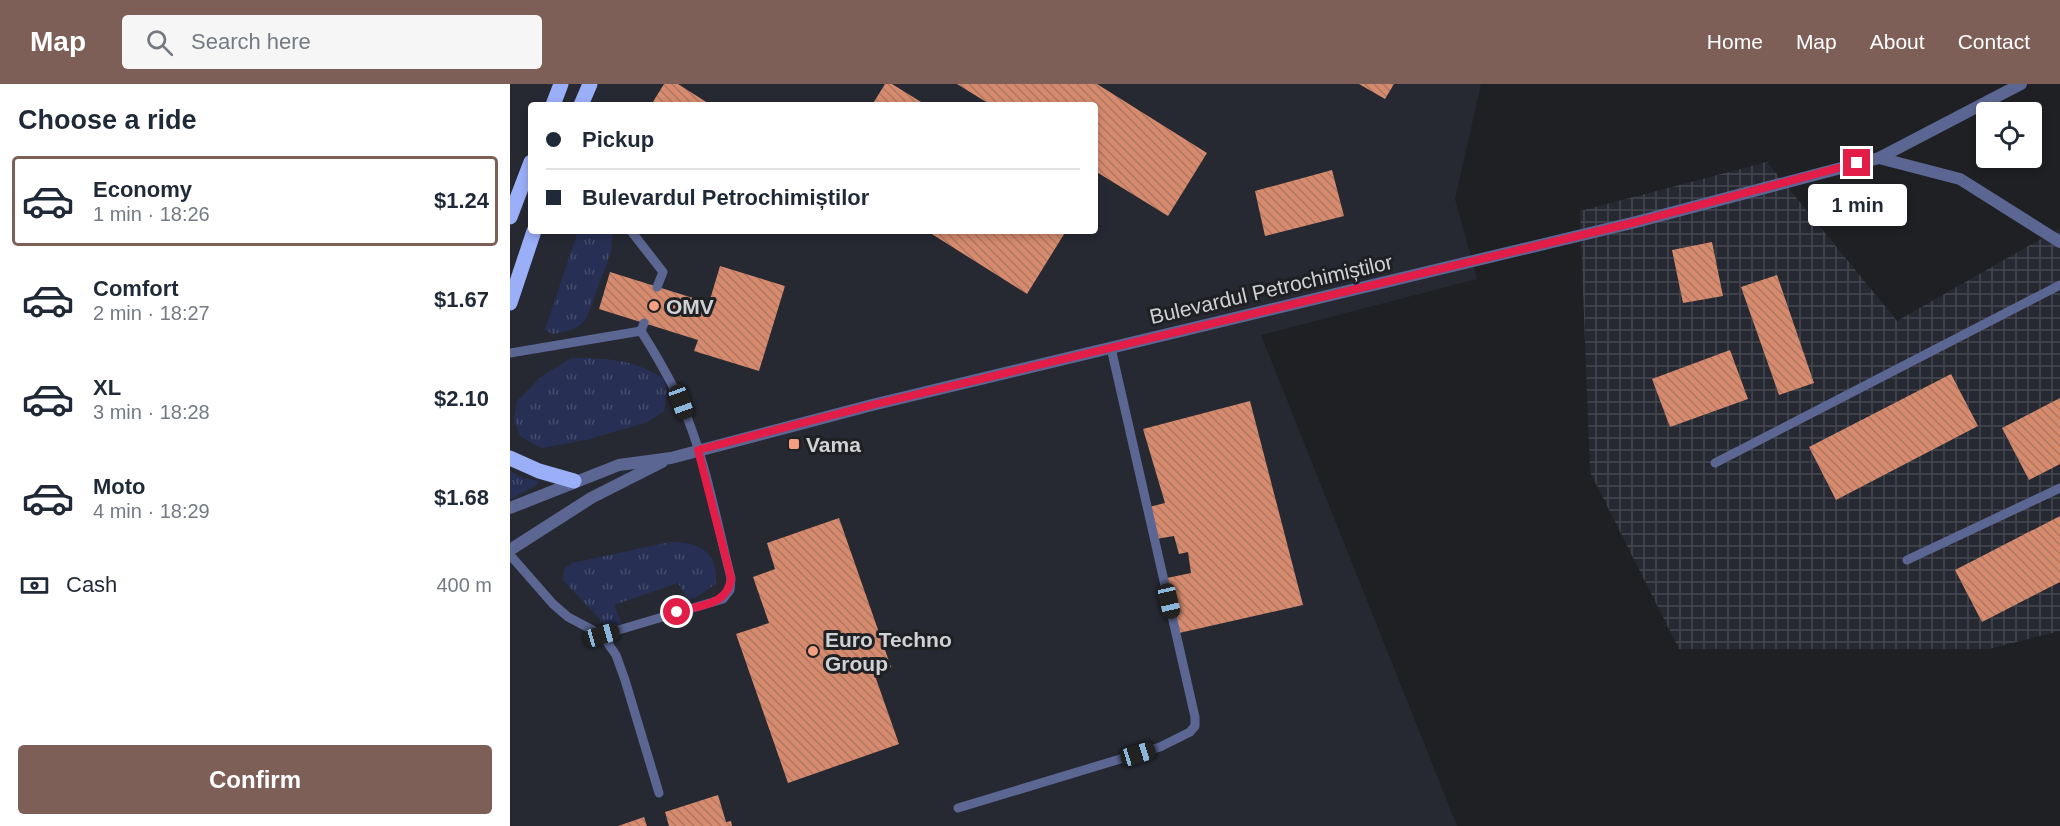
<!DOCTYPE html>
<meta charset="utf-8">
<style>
body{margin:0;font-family:Helvetica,sans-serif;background:#f6f6f7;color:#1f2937;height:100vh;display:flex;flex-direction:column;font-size:22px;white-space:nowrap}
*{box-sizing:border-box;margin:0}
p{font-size:20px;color:#747a83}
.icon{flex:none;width:33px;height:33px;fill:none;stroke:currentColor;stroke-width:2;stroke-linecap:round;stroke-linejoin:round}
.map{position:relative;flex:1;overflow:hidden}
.sheet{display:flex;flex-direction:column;background:#fff;width:510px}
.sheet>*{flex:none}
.top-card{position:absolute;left:18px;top:18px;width:570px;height:132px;border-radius:6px;box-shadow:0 3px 9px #0003;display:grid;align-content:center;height:132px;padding:0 18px;background:#fff}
.controls{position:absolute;left:1466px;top:18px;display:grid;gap:12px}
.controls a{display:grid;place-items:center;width:66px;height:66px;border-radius:6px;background:#fff;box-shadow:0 3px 9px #0003;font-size:30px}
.end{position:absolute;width:27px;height:27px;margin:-14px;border:8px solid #e11d48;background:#fff;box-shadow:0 0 0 3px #fff}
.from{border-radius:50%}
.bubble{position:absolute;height:42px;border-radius:6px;background:#fff;box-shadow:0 3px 9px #0003;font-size:20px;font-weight:600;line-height:42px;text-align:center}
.car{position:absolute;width:18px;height:36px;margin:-18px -9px;border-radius:8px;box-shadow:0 0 4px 2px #0007;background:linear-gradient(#222 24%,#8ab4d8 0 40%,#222 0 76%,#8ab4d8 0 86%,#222 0)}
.top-card b{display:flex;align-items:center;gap:21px;height:57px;font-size:22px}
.top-card b+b{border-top:2px solid #e0e1e3}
.top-card i{width:15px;height:15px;background:#1f2937}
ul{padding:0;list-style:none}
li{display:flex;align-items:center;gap:18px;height:90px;margin:0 12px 9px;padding:0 6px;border:3px solid transparent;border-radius:6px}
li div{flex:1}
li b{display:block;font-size:22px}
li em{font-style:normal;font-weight:600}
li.current{border-color:#7e5f58}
li>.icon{width:54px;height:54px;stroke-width:1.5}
h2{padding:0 18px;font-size:27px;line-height:72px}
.pay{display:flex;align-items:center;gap:15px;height:66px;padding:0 18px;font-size:22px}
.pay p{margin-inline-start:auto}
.button{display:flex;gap:12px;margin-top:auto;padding:12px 18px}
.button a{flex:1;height:69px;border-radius:6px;background:#7e5f58;color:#fff;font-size:24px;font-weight:600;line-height:69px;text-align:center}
header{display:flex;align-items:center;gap:36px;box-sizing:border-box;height:84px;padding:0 30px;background:#7e5f58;color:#fff}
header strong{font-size:28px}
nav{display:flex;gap:33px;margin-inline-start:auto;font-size:21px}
.search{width:420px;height:54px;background:#f6f6f7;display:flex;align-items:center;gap:15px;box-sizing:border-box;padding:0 21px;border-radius:6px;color:#747a83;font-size:22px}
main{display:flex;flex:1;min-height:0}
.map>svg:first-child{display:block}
.built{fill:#262932;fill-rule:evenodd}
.industrial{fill:url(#industrial-grid)}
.grass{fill:url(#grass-tufts)}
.building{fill:url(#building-back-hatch)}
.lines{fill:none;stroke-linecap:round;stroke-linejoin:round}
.service{stroke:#5b6693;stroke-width:9}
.minor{stroke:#5b6693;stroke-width:12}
.primary{stroke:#9baef8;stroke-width:15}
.route{stroke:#e11d48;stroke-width:8}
.poi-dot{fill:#f2a081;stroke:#1f2024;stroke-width:2}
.labels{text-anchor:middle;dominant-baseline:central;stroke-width:6;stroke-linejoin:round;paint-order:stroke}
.street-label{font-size:21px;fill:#d0d1d4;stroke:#1f2024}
.poi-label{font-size:21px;font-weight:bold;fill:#d0d1d4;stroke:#1f2024;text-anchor:start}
</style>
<header>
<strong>Map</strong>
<div class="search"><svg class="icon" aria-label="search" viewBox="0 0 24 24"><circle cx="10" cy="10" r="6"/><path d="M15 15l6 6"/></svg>Search here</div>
<nav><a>Home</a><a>Map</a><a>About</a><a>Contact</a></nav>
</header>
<main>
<section class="sheet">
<h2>Choose a ride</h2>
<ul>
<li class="current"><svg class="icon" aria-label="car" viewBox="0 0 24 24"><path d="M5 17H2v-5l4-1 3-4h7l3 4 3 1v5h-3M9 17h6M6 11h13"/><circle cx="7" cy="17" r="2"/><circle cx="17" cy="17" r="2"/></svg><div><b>Economy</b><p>1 min · 18:26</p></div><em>$1.24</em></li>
<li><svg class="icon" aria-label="car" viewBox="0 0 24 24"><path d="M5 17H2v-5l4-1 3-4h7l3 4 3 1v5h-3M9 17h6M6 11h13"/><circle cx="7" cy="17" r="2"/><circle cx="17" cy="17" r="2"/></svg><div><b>Comfort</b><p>2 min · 18:27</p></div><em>$1.67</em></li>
<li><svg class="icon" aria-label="car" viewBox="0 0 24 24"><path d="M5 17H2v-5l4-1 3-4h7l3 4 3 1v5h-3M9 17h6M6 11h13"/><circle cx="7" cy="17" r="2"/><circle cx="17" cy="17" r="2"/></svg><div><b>XL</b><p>3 min · 18:28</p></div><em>$2.10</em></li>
<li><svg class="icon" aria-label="car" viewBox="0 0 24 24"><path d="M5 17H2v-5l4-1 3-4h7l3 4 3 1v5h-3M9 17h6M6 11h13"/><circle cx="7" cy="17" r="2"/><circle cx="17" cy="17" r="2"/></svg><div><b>Moto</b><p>4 min · 18:29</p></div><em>$1.68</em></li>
</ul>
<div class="pay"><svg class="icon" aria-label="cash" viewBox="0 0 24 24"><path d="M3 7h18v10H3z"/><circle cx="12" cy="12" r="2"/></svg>Cash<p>400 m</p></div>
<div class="button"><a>Confirm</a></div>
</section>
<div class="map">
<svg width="1550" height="742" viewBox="0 0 1550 742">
<defs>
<pattern id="industrial-grid" width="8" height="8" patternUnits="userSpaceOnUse" patternTransform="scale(1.5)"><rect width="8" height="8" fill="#262932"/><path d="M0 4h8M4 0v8" fill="none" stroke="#44474f"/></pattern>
<pattern id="grass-tufts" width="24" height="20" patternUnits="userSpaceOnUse" patternTransform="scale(1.5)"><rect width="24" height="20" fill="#272f54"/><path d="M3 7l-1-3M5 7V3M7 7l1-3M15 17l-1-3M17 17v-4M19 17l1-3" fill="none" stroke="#454c6c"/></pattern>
<pattern id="building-back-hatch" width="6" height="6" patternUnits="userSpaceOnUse" patternTransform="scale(1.5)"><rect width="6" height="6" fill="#d68b6e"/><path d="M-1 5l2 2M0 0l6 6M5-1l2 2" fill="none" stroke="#b07862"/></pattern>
</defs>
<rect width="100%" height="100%" fill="#1f2024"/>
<path class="built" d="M0 0H971L945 115 967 195 751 251 947 742H0ZM21 21H585V147H21Z"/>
<path class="industrial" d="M1257 78 1387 237 1550 144V547L1479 565H1169L1080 388 1070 127Z"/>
<path class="grass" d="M68 147H103L101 168 77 233C69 246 57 247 43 250L35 246Z
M61 274C96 274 122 275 153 294L157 308 154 327 138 338 76 356 32 364 23 360 10 352 4 336 7 317 32 292Z
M0 387 13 394 28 397V400L0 416Z
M160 458C190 458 208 468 206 500L185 514 178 515 168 499 104 521 112 541 99 545 53 496 54 485 62 479Z"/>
<path class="building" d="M154 0H168L201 21H141Z
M375 0H382L416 21H362Z
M447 0H587L697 69 658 132 585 87V21H481Z
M849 0H884L875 15Z
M822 86 834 132 755 152 745 107Z
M417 147H556L517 210Z
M1202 158 1213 212 1173 219 1162 166Z
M210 182 275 202 249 287 184 267 188 256 89 225 100 188 199 219Z
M1267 191 1304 299 1269 311 1231 203Z
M1220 266 1238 315 1160 343 1142 295Z
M1441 290 1468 342 1326 416 1299 363Z
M1550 314V380L1519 396 1492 344Z
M740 317 793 521 669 549 657 494 681 489 678 468 669 470 664 452 646 455 639 423 655 419 633 345Z
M1550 432V498L1472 538 1445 486Z
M329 434 381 583 364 589 389 660 278 699 226 550 259 539 243 493 265 485 257 459Z
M208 711 216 738 221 737 222 742H159L155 728Z
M134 733 137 742H108Z"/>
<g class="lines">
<path class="service" d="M121 147 153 188 147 203
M0 269 131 247 134 239
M1205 379 1550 201
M0 471 43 520 58 533 92 551 106 571 115 596 149 709
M1397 476 1550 404
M92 551 213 515 220 506 221 494C206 435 195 372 170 316 158 292 145 269 131 247
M448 724 650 663 680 648 685 642V633L601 264"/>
<path class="minor" d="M1369 74 1450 95 1550 158
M0 424 109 381 161 374 362 321 1126 138 1369 74 1511 0
M0 466 81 414 152 378"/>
<path class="primary" d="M43 21 51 0
M71 21 80 0
M0 133 21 78
M0 219 24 147
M0 374 29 387 64 397"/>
</g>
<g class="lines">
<path class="route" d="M167 528C191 521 218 521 221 494L188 366 362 321 1126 138 1347 79"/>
</g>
<g class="poi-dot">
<circle cx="144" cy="222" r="6"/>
<rect x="278" y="354" width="12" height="12" rx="3"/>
<circle cx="303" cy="567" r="6"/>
</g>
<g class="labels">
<g class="street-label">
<text transform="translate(761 205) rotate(-13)">Bulevardul Petrochimiștilor</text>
</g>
<g class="poi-label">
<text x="156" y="222">OMV</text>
<text x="296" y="360">Vama</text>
<text x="315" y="555">Euro Techno<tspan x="315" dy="24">Group</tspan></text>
</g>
</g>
</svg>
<div class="controls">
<a><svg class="icon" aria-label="locate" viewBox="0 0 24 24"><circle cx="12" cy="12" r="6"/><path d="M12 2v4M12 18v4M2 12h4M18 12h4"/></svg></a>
</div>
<i class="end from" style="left:167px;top:528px"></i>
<i class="end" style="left:1347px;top:79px"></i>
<div class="bubble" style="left:1298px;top:100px;width:99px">1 min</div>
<i class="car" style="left:171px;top:318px;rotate:160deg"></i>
<i class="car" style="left:659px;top:517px;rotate:167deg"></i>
<i class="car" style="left:92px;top:551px;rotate:74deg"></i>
<i class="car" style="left:628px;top:670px;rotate:73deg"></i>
<div class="top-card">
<b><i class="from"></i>Pickup</b>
<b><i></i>Bulevardul Petrochimiștilor</b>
</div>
</div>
</main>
